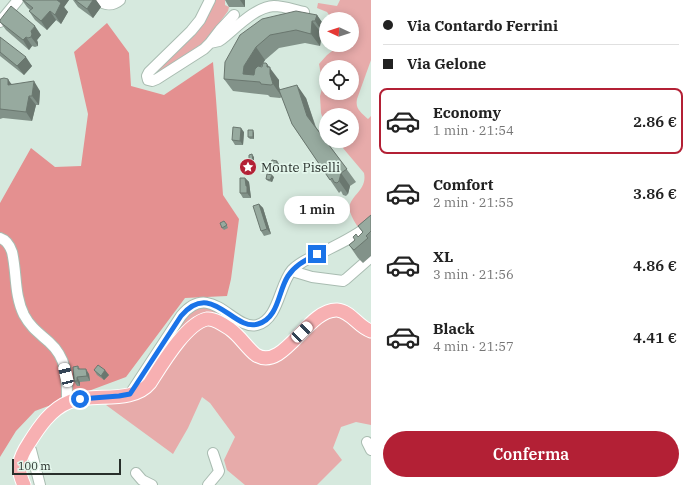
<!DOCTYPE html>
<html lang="it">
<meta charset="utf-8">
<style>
body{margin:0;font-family:"IBM Plex Serif",serif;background:#f6f6f6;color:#222;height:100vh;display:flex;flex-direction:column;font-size:15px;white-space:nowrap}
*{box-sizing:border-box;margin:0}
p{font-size:13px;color:#767676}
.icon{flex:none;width:22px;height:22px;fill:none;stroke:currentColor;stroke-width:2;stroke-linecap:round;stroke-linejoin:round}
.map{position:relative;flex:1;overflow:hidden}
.side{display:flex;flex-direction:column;background:#fff;width:320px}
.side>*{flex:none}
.hud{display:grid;align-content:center;height:88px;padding:0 12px;background:#fff}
.needle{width:26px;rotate:274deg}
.buttons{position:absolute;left:319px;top:12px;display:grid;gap:8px}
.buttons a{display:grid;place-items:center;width:40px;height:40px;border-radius:50%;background:#fff;box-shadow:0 2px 10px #0003;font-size:20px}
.scale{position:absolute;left:12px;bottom:10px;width:109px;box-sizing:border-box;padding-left:4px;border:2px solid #282f2b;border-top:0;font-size:11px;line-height:14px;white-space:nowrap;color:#282f2b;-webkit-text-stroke:3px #e3f6eb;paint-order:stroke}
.end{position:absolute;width:18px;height:18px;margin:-9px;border:5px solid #1a73e8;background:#fff;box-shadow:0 0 0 2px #fff}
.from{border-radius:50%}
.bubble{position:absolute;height:28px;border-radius:14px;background:#fff;box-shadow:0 2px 10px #0003;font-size:13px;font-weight:600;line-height:28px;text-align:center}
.car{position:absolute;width:12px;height:24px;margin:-12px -6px;border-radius:5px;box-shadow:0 0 3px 1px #0007;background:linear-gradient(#fff 24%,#345 0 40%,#fff 0 76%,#345 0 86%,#fff 0)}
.hud b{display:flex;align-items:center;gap:14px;height:38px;font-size:15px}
.hud b+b{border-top:1px solid #e0e0e0}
.hud i{width:10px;height:10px;background:#222}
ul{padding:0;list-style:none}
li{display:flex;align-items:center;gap:12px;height:66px;margin:0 8px 6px;padding:0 4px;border:2px solid transparent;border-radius:8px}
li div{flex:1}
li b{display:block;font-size:15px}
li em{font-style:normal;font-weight:600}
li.on{border-color:#b32035}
li>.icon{width:36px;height:36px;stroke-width:1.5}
.cta{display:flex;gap:8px;margin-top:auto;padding:8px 12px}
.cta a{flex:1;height:46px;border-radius:24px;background:#b32035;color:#fff;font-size:16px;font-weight:600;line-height:46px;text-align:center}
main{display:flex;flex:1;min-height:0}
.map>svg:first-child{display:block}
.green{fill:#e7abaa;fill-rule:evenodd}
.forest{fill:#e49090}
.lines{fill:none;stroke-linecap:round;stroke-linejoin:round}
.minor-casing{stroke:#a9bcb1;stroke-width:12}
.major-casing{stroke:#fff;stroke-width:15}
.minor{stroke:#fff;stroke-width:10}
.major{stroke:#f7b0b2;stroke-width:13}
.wall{fill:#829289}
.shaded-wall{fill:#6a776f}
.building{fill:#97aa9f;stroke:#6a776f}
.route{stroke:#1a73e8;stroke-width:5}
.labels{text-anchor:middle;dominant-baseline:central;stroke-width:3.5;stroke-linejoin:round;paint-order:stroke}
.poi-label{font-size:13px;fill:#282f2b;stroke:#e3f6eb;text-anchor:start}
</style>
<main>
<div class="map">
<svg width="371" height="485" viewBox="0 0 371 485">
<rect width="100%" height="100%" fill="#d6e9de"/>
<path class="green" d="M214 0H225V5L229 7 228 11 211 34 203 43 154 75H152Z
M340 0H371V60L357 99C355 109 361 112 368 119L371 116V219L359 229C356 224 352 218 350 212 346 196 368 192 364 173L337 141H352V115H326V128L321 113 320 96 323 85 319 64 327 55 336 48 335 45H352V19H332L327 12 317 8 318 3 337 6ZM326 67H352V93H326Z
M200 306 217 310 214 316 210 315 141 382 184 318Z
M341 316 371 335V425L356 422 341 427 333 448 342 460 317 485H245L227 470 224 460 235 437 210 403 202 397 188 428 173 454 106 405 135 396 178 347 205 322C211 325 223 328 228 332 242 344 249 368 271 363L320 320Z"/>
<path class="forest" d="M107 23 129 53 131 86 164 95 213 62 216 99 223 195 239 219 231 279 227 296 185 298 126 377 35 411 16 431 0 457V203L31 148 55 167 81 166 88 114 74 52Z"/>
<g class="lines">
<g class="minor-casing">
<path id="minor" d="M97 0C105 5 112 7 120 0
M210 0 200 20 191 31 149 72 147 76 148 80 152 81 157 79 204 49 210 43 220 30 234 15
M0 22 18 0
M210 43 219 41 222 39C236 28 255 7 274 6 284 6 294 10 304 12
M0 238C6 240 10 246 12 252 17 273 14 295 24 315 31 328 39 333 49 342 68 359 67 379 67 402
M292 271 312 277 343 281 346 279 371 257
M130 394 181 316C211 279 233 331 257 325 279 319 279 285 292 270 300 262 311 257 321 253 339 244 355 237 371 224
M367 442 371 450
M27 445 31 450 40 485
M136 473 142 480 152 485
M208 485 218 473 219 471 213 453"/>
</g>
<g class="major-casing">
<path id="major" d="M24 485C16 468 19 458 29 443 39 427 51 409 69 402 93 392 132 405 150 383 161 366 186 323 207 319 214 318 224 325 230 329 240 336 246 347 256 355 284 372 307 309 337 310 351 311 358 327 371 331"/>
</g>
<use href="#minor" class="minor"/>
<use href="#major" class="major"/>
</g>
<path class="wall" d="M22 0H69L64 7 68 12 61 24 56 20 47 30 35 20 29 11 30 10 27 7Z
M73 0H96L101 7 93 18 78 7Z
M225 0H245V7H229Z
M317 15 326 28 324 34H322L320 46 305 43 279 48 265 60 261 67 279 80V87L280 90 306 98 316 127 356 182 350 186 348 194 346 196 343 195 341 191 339 193 292 124 282 97 280 98 270 97 268 95 233 91 224 79 240 35Z
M0 20 41 35 37 40 38 43V46L35 47 32 46 29 50 6 30 0 22Z
M0 37 32 66 24 75 0 56Z
M0 79 12 84 40 91 39 105H36L32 121 3 118 0 119Z
M244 132 243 145H235L232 140Z
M254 133V139H250L248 137Z
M254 157V163H251L249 161Z
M279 164 277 169 272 167 270 165Z
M274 177 272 182 268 181 266 179Z
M245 178 249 182 251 198H243L240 193Z
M259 204 263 208 271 234 264 236 261 231Z
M371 215V256L363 263 358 258 349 245 363 233 358 226Z
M226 223 228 228 224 230 222 228Z
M78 366 80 369 89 374 90 381 80 382V386H77L74 381Z
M94 370 109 375 104 380 97 375Z"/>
<path class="shaded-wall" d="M57 0H69L64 7 68 12 61 24 55 15Z
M93 0H96L101 7 93 18 87 9Z
M240 0H245V7Z
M50 11 56 20 47 30 41 21Z
M317 15 326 28 324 34 315 21Z
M312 21 322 34 320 46 311 34Z
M35 26 41 35 37 40 38 43V46L31 37V31Z
M26 37 32 46 29 50 23 40Z
M256 47 265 60 253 79 243 74 244 66Z
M26 57 32 66 24 75 17 66Z
M267 64 279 80V87L282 97 273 84 267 67Z
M8 79 14 88 8 85Z
M34 81 40 91 39 105 32 96Z
M297 85 306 98 316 129 307 116Z
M29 96 36 105 32 121 26 112Z
M241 128 244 132 243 145 240 141Z
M253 130 254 133V139L253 137Z
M252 154 254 157V163L253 161Z
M277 161 279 164 277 169 275 166Z
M341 173 350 186 348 194 339 181Z
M272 175 274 177 272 182 270 180Z
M245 178 249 182 251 198 247 193 246 186Z
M259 204 263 208 271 234 267 229Z
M86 369 89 374 90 381 87 376Z
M105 370 109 375 104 380 101 376Z
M77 377 80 382V386L77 381Z"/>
<path class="building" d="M23 0H57L61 3 55 15 50 11 41 21 29 11 33 8Z
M75 0H93L87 9Z
M11 6 35 26 31 31 32 34 31 37 28 38 26 37 23 40 0 22V20Z
M296 11 317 15 315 21H312L311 34 296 30 270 35 256 47 244 66 243 74 254 75 255 69 258 66 262 67 263 63H266L267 64V67H270V74L273 84 271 85 261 84 260 82 224 79 225 62 240 35 262 19Z
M0 37 26 57 17 66 0 52Z
M4 78 8 79V85L34 81 32 96H29L26 112 0 109V79Z
M297 85 307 116 347 169 341 173 339 181 337 183 334 182 332 178 330 180 292 124 279 90Z
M233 127 241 128 240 141 232 140Z
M248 130H253V137H248Z
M252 154 253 161H249V155Z
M272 160 277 161 275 166 270 165Z
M267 174 272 175 270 180 266 179Z
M240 178H245L246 186H247V193H240Z
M259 204 267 229 261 231 253 206Z
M371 215V231L366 236 368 238 354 250 349 245 355 240 353 237 356 234 358 237 363 232 358 226Z
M224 221 227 225 222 228 220 223Z
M98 365 105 370 101 376 94 370Z
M78 366V369H86L87 376 77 377V381H74L73 367Z"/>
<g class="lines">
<path class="route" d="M80 399 119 396 130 394 181 316C212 279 233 332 258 324 279 318 278 291 288 276 295 265 306 260 317 254"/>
</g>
<defs>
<g id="sight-disc" transform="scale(0.9)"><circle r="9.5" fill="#b32035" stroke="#e3f6eb"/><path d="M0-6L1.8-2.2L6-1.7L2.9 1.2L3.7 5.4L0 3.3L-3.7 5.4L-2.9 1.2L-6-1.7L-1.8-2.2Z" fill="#fff"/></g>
</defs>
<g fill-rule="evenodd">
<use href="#sight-disc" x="248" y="167"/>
</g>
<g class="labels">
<g class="poi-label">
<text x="261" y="167">Monte Piselli</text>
</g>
</g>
</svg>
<div class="buttons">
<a><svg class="needle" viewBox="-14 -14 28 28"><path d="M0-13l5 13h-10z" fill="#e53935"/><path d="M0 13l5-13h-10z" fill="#767676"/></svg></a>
<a><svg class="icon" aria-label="locate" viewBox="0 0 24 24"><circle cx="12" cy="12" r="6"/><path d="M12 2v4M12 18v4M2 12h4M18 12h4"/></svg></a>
<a><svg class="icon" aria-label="layers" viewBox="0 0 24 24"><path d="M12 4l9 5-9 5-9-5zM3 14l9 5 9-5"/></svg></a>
</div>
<div class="scale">100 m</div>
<i class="end from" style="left:80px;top:399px"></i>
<i class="end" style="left:317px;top:254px"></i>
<div class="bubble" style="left:284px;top:196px;width:66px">1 min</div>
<i class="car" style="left:302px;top:332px;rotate:46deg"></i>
<i class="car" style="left:66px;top:375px;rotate:346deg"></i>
</div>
<section class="side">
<div class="hud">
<b><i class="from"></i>Via Contardo Ferrini</b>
<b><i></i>Via Gelone</b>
</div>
<ul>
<li class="on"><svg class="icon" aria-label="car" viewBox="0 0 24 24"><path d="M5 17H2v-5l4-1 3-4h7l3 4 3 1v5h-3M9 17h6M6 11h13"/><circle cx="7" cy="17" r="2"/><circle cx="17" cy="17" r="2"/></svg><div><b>Economy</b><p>1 min · 21:54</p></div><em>2.86 €</em></li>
<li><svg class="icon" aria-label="car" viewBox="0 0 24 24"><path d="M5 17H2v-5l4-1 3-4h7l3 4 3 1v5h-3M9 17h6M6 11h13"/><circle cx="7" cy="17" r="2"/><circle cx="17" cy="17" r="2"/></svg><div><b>Comfort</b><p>2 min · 21:55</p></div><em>3.86 €</em></li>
<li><svg class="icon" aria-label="car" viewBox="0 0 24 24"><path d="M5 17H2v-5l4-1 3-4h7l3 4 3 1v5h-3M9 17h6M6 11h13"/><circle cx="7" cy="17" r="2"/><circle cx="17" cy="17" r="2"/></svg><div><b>XL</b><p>3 min · 21:56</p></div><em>4.86 €</em></li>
<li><svg class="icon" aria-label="car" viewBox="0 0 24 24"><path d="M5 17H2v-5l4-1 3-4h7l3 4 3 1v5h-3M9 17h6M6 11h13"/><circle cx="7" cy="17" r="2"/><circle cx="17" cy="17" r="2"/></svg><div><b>Black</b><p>4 min · 21:57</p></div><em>4.41 €</em></li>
</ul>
<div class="cta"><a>Conferma</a></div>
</section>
</main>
